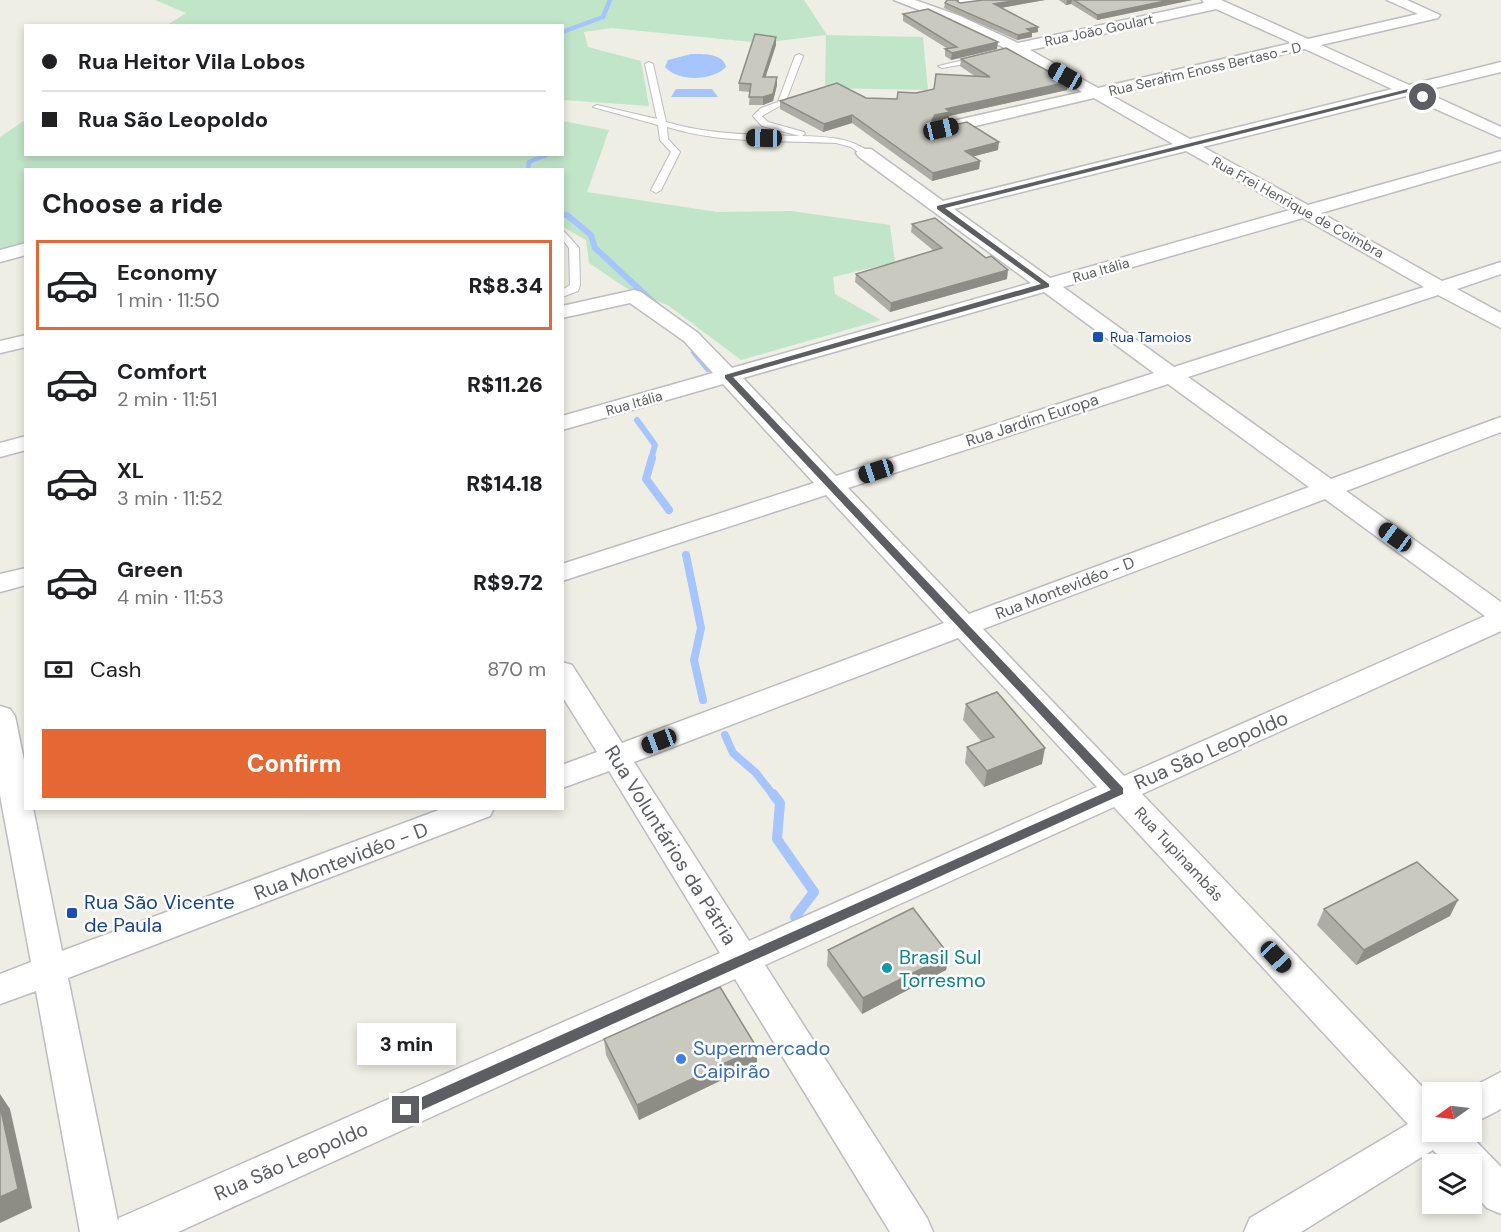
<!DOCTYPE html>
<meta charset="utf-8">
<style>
body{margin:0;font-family:"DM Sans",sans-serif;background:#f2f2f2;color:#202124;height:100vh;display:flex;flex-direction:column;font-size:22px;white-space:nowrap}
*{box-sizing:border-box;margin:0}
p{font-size:20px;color:#757577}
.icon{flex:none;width:33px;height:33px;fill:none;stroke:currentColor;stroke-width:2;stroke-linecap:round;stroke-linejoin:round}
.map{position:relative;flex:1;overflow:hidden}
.panel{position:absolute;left:24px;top:168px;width:540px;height:642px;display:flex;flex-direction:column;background:#fff;border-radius:0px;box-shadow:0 3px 9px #0003}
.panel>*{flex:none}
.top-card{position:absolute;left:24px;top:24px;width:540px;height:132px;border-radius:0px;box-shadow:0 3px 9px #0003;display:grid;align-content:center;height:132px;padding:0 18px;background:#fff}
.needle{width:39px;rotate:256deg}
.tools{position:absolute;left:1422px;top:1082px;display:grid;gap:12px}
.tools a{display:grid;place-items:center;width:60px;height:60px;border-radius:0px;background:#fff;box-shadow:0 3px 9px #0003;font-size:30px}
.end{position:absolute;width:27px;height:27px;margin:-14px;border:8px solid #5c5e64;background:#fff;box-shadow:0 0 0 3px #fff}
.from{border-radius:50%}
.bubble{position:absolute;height:42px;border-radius:0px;background:#fff;box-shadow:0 3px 9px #0003;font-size:20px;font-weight:800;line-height:42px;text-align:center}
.car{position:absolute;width:18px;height:36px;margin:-18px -9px;border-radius:8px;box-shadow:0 0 4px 2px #0007;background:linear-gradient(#222 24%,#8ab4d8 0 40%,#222 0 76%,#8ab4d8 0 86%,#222 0)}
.top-card b{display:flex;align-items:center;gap:21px;height:57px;font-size:22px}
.top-card b+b{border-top:2px solid #e0e0e0}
.top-card i{width:15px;height:15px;background:#202124}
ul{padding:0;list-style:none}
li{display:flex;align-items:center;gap:18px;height:90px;margin:0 12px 9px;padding:0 6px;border:3px solid transparent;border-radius:0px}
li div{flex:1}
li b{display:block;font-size:22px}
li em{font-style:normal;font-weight:800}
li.selected{border-color:#e56734}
li>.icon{width:54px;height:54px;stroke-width:1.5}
h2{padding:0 18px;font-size:27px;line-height:72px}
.pay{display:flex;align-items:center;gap:15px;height:66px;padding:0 18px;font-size:22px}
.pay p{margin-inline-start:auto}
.action{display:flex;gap:12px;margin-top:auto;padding:12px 18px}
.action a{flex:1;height:69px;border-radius:0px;background:#e56734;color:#fff;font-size:24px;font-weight:800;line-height:69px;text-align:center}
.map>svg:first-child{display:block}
.green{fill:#c1e5c9}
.water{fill:#a6c4fd}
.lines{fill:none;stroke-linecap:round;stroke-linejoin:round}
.stream-far3{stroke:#a6c4fd;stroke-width:4.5}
.stream-far2{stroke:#a6c4fd;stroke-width:6}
.stream-far1{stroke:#a6c4fd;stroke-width:8}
.stream{stroke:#a6c4fd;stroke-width:10}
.service-casing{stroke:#bcbcc2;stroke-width:2}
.minor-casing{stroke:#bcbcc2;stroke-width:3}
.service{fill:#fff;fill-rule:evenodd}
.minor{fill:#fff;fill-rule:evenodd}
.wall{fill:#adada5}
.shaded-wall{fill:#8d8d86}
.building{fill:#c9c9c0;stroke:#8d8d86;stroke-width:1.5}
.route{fill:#5c5e64}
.transit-dot{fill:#1a4fb4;stroke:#fff;stroke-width:2}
.culture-dot{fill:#0f9aa8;stroke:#fff;stroke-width:2}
.shop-dot{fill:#3f7fe0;stroke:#fff;stroke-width:2}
.labels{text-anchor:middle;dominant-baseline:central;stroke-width:5;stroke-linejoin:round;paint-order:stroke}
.far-street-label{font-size:14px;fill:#5c5e64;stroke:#fff}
.far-transit-label{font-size:14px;fill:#164399;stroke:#fff;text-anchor:start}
.street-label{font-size:16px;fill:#5c5e64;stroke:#fff}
.near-street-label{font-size:20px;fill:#5c5e64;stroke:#fff}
.near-transit-label{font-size:20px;fill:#164399;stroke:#fff;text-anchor:start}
.near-culture-label{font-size:20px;fill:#0d838f;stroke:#fff;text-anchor:start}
.near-shop-label{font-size:20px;fill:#366cbe;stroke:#fff;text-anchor:start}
</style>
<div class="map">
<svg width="1501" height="1232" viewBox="0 0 1501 1232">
<rect width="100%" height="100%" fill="#eeeee4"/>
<path class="green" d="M155 0H804L827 35 923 37 928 90 825 88 826 35 762 43 611 28 584 32 588 47 641 61 649 106 563 100 562 26 167 25 186 13Z
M25 120 26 154H562L563 121 609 130 587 192 717 212 791 211 890 225 895 262 833 277 835 294 881 320 741 360 669 306 626 288 589 263 586 240 563 227 562 170H26L25 246 0 252V137Z"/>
<path class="water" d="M691 54C703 54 723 53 726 67 713 81 678 82 665 67L668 60Z
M676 89H712L718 97H671Z"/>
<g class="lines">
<path class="stream-far3" d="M562 32 603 17 610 0
M528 170 529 162 549 154"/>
<path class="stream-far2" d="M562 214 567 215 591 235 595 248 663 311
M694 352 708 369
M637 420 655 445 651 459"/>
<path class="stream-far1" d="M652 458 646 479 669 510
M686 555 701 628 694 660 703 700
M725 735 733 753 756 773 774 796"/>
<path class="stream" d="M773 794 780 803 777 839 814 892 795 917"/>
<g class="service-casing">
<path id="service" d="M799 54 803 56 785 103 762 116 768 122 804 132 805 134 802 136C826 137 848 137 868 151V155H862L851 147 836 143C779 140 722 144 667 127L668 139 680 152 661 190 656 193 651 190 671 152 660 140 658 125 593 107 597 105 657 119 645 64 649 62 653 64 666 122C710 135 754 135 800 136L762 126 753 116 761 108 778 102 795 56Z
M978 57H981V61L942 68 938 66Z
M562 229 579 248 580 285 578 291 562 297V290L570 285 569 248 562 239Z"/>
</g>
<g class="minor-casing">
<path id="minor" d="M894 0H915L960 16 1018 43 1204 3 1202 0H1221L1308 39 1418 14 1387 0H1407L1440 15 1438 18 1321 45 1409 85 1501 62V72L1423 91 1501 127V138L1406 96 1203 147 1308 205 1501 151V161L1321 213 1442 281 1501 262V274L1457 289 1501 313V328L1438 295 1188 377 1331 479 1501 417V432L1346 491 1501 602V631L1142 794 1432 1097V1131H1466L1501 1167V1214L1487 1208 1472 1192V1164H1446L1433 1150 1301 1232H1244L1250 1218 1408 1124 1114 807 765 965 927 1218 933 1232H890L735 979 178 1232H80L36 991 0 1004V974L31 962 0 795V706L10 709 15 716 26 770V808H33L62 951 444 808H494L490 816 68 978 118 1221 119 1218 720 953 609 771 562 788V765L597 752 562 696V662L572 665 622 743 944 623 826 495 562 581V564L814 483 723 384 562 430V416L713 373 684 341 630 303 562 318V306L634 290 641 292 698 333 732 368 1031 283 859 157 856 153 859 149H871L943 201 1173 144 1094 98 941 134 935 133 933 129 935 125 1082 92 1011 51 950 22ZM1216 9 1292 43 1098 88 1030 50ZM1305 49 1392 89 1190 139 1110 95ZM1186 151 1290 210 1050 278 954 209ZM1303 218 1424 287 1174 367 1063 287ZM1044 292 1154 373 836 476 743 378ZM1168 384 1309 487 969 614 848 488ZM1325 499 1485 616 1124 776 983 629ZM958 638 1097 787 749 941 634 762Z
M959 0H984L982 3 959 6Z
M26 243V255L0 262V250Z
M26 335V347L0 353V341Z
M26 436V450L0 457V443Z
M26 568V585L0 592V574Z
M1501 1072V1109L1472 1124V1092H1463Z"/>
</g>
<use href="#service" class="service"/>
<use href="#minor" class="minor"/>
</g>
<path class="wall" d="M983 0H1045L1001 8 1038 27V32L1032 33V37L1017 40 944 8 945 3 958 2 960 3Z
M1059 0H1192L1097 20 1071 4 1066 5Z
M903 14 997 49 951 60 945 56V49H948L903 21Z
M776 45 765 77 777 85 773 101 763 105H749L750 92 739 91V83Z
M961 59 1068 82 1067 90 949 116V120L934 123 933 125 934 126 998 150 973 156 980 161 979 169 932 181 852 123 823 132 780 109V101L866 98 897 99 976 77 960 66Z
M912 224 1007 279 890 312 855 282 856 274 934 251 911 232Z
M966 704 1042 764 984 787 965 763 967 747 981 741 963 720Z
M1324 909 1450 916 1356 965 1317 925Z
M828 950 949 955 946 970 862 1014 827 966Z
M604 1039 757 1048V1063L639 1120 606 1055Z"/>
<path class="shaded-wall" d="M1019 0H1045L994 9V4Z
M1067 0H1072L1071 4 1066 5Z
M1170 0H1192L1097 20V15Z
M1038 27V32L1032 33V37L1017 40 1018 35 1027 29Z
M776 37V45L763 85V77Z
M998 42 997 49 951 60 952 53Z
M777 77V85L773 101 763 105V97Z
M1068 82 1067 90 949 116V120L934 123 931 128 932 120 935 115 946 109Z
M852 115V123L823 132 824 124Z
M999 142 998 150 964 159 965 151Z
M980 161 979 169 932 181 933 173Z
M1008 270 1007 279 890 312 891 303Z
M1045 748 1042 764 984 787 987 771Z
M1458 900 1450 916 1356 965 1364 950Z
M949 955 946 970 862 1014 863 998Z
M757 1048V1063L639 1120 637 1105Z
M0 1094 10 1109 32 1208 0 1223Z"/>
<path class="building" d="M947 0H958L957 1 960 3 983 0H1019L994 4 1038 27 1027 29 1032 32 1018 35 945 3Z
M1074 0H1170L1097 15Z
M928 9 998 42 952 53 945 49 957 47 903 14Z
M755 34 776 37 763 77H777L773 94 763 97H749L751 84 739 83Z
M1006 48 1068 82 946 109 950 112 935 115 932 120 934 126 941 128 967 122 999 142 965 151 980 161 933 173 852 115 824 124 780 101 837 83 866 98 897 99 898 92 916 93 934 89 936 74 990 77 961 59Z
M935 218 986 258 991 256 1008 270 891 303 856 274 942 248 912 224Z
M997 692 1045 748 987 771 967 747 994 737 966 704Z
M1417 862 1458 900 1364 950 1324 909Z
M913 908 949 955 863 998 828 950Z
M720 987 757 1048 637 1105 604 1039Z
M0 1106 18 1189 0 1197Z"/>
<path class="route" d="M1408 89 1426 97 1421 99 1408 92 945 208 1049 284V287L733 377 1123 788V794L411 1115H402V1106L1111 790 725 378V375L1041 284 937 209V206Z"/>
<g class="transit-dot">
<rect x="1092" y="331" width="12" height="12" rx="3"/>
<rect x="66" y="907" width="12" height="12" rx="3"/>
</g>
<circle class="culture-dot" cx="887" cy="968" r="6"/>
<circle class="shop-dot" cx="681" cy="1059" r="6"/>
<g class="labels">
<g class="far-street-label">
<text transform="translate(1099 30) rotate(-12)">Rua João Goulart</text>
<text transform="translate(1205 69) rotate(-13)">Rua Serafim Enoss Bertaso - D</text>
<text transform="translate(1298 207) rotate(29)">Rua Frei Henrique de Coimbra</text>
<text transform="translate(1101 270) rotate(-16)">Rua Itália</text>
<text transform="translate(634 403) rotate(-16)">Rua Itália</text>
</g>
<g class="far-transit-label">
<text x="1110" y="337">Rua Tamoios</text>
</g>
<g class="street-label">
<text transform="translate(1032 420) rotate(-18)">Rua Jardim Europa</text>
<text transform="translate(1065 588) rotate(-21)">Rua Montevidéo - D</text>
<text transform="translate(1179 854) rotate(47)">Rua Tupinambás</text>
</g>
<g class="near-street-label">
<text transform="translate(1211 750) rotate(-24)">Rua São Leopoldo</text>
<text transform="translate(671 845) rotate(58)">Rua Voluntários da Pátria</text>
<text transform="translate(341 861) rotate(-21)">Rua Montevidéo - D</text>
<text transform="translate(291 1161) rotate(-24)">Rua São Leopoldo</text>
</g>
<g class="near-transit-label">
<text x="84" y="902">Rua São Vicente<tspan x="84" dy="23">de Paula</tspan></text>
</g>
<g class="near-culture-label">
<text x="899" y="957">Brasil Sul<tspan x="899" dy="23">Torresmo</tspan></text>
</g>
<g class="near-shop-label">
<text x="693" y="1048">Supermercado<tspan x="693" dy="23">Caipirão</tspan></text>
</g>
</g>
</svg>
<div class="tools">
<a><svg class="needle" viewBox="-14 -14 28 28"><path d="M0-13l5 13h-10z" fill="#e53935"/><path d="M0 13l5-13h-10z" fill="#757577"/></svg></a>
<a><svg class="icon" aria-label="layers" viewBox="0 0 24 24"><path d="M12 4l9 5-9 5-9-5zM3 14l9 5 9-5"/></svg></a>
</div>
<i class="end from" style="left:1423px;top:97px"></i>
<i class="end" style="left:406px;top:1110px"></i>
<div class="bubble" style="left:357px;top:1023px;width:99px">3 min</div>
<i class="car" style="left:1065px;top:76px;rotate:299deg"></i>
<i class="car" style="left:941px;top:129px;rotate:77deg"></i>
<i class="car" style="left:764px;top:138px;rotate:271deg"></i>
<i class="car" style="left:876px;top:471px;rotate:252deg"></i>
<i class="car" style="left:1395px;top:537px;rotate:306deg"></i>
<i class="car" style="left:659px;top:741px;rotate:249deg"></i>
<i class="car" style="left:1276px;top:957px;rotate:137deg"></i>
<div class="top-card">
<b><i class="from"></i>Rua Heitor Vila Lobos</b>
<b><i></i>Rua São Leopoldo</b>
</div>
<section class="panel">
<h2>Choose a ride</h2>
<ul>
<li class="selected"><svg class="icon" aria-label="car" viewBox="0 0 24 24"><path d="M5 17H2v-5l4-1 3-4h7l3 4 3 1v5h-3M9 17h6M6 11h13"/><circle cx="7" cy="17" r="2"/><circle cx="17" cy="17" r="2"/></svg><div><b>Economy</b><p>1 min · 11:50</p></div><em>R$8.34</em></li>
<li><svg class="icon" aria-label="car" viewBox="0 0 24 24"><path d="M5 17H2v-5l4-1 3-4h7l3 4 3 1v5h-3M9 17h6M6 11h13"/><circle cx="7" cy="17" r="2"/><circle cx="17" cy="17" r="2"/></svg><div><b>Comfort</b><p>2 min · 11:51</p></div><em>R$11.26</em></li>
<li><svg class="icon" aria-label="car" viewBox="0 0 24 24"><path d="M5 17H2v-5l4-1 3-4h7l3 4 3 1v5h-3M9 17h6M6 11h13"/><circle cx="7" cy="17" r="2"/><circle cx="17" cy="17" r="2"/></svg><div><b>XL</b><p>3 min · 11:52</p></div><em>R$14.18</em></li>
<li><svg class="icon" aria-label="car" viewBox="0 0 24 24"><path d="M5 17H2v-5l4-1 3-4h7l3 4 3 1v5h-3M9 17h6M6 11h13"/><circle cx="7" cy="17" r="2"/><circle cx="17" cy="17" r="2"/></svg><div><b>Green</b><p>4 min · 11:53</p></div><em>R$9.72</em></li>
</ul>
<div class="pay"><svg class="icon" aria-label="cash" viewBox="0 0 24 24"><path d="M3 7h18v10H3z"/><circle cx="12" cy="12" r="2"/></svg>Cash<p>870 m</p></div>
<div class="action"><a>Confirm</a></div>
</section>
</div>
